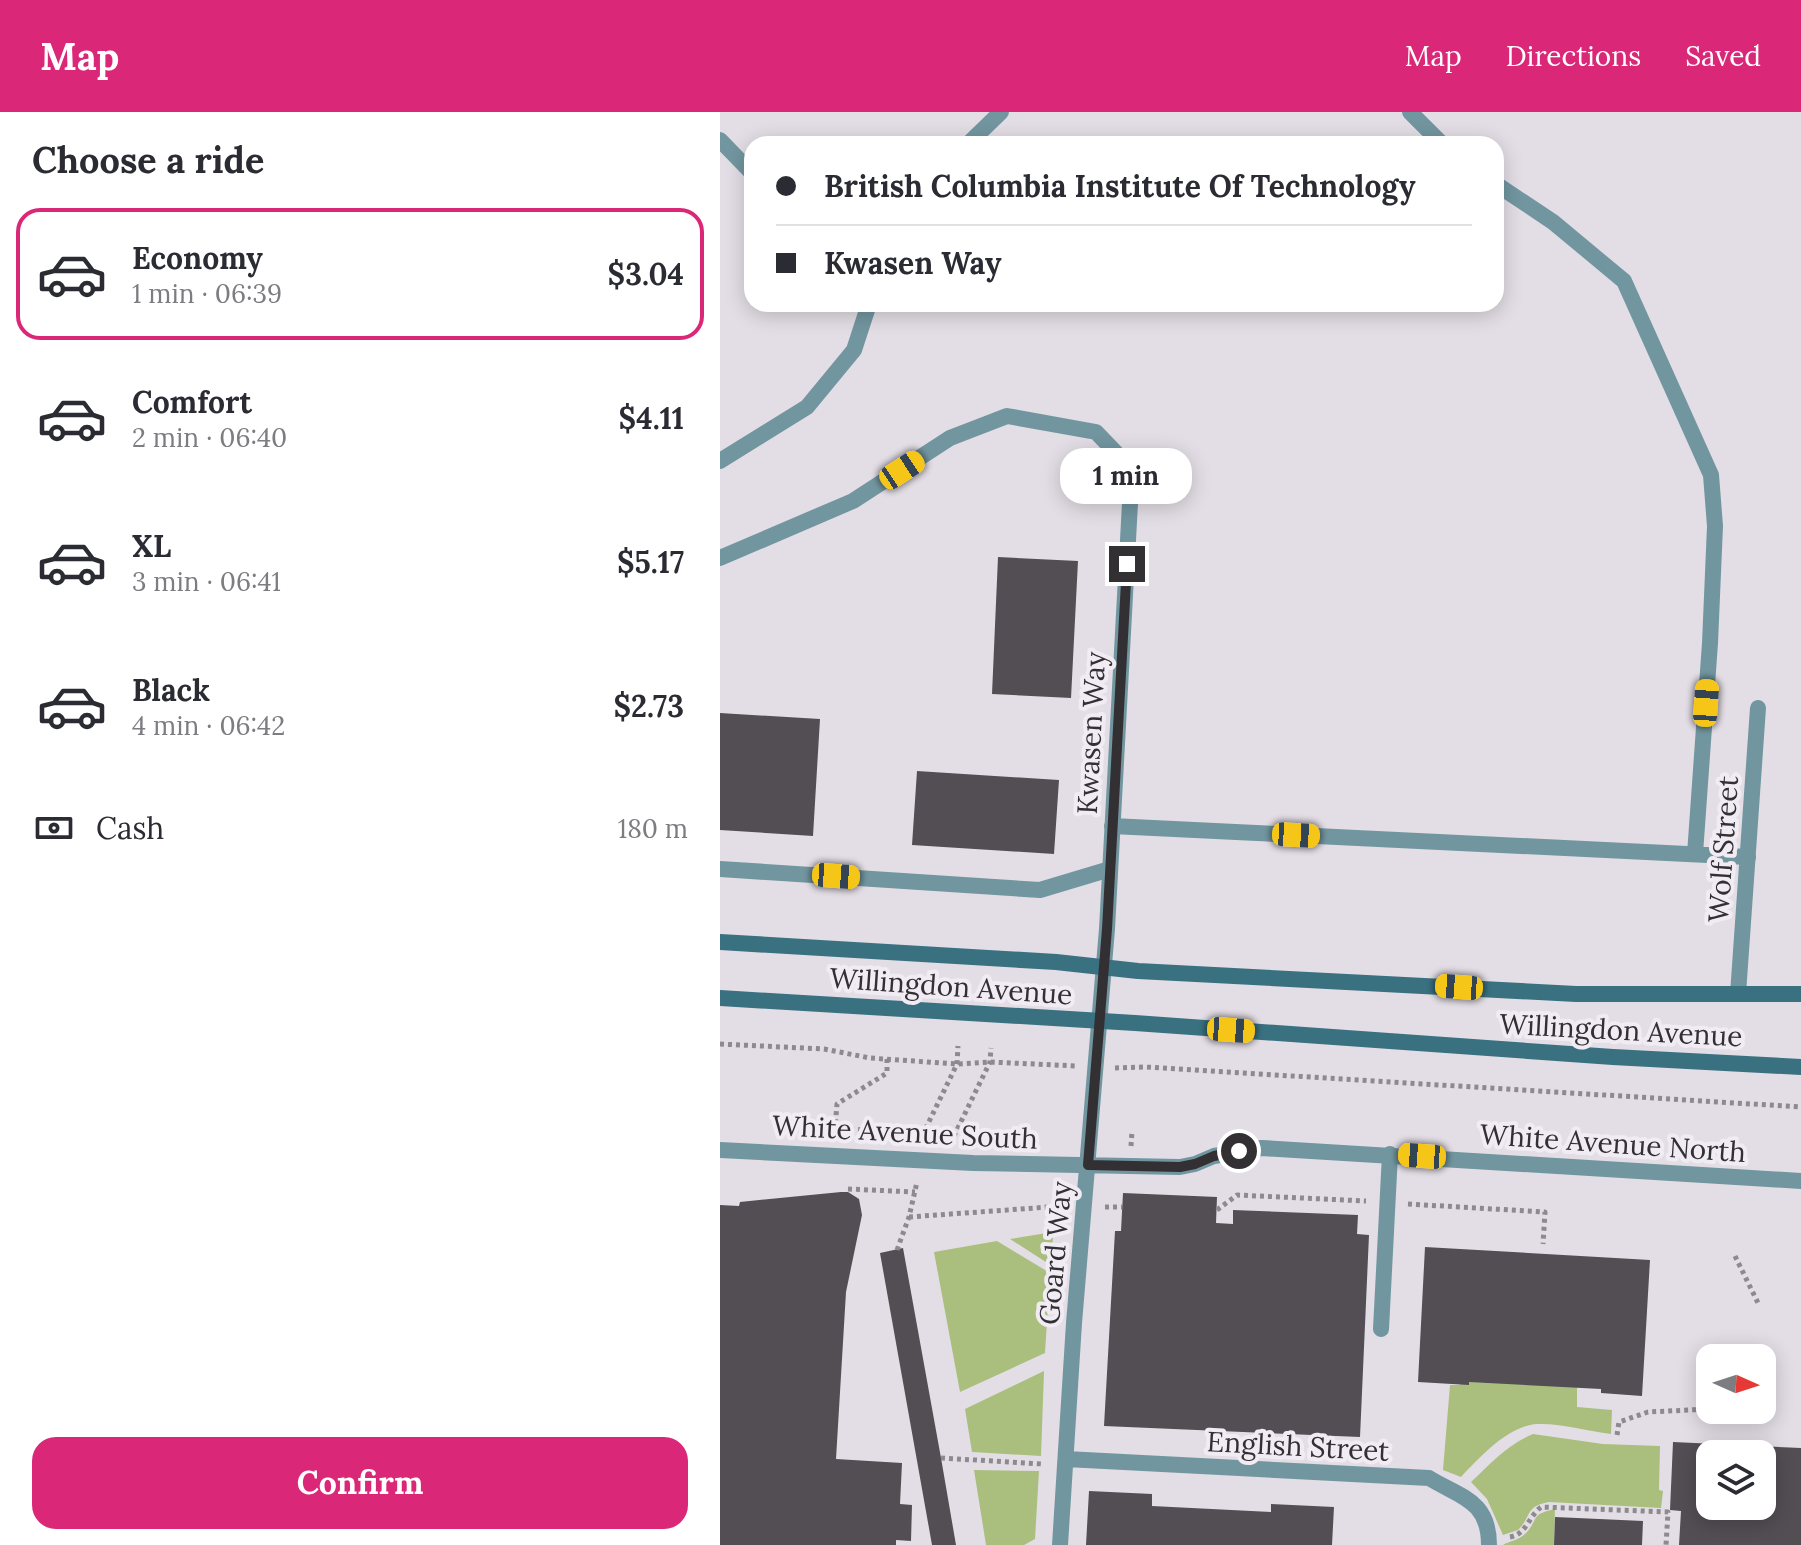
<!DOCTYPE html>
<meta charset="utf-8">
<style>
body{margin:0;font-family:Lora,serif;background:#f7f7f7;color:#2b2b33;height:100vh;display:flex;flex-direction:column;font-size:30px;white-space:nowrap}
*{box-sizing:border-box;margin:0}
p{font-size:26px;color:#7c7c81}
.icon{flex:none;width:44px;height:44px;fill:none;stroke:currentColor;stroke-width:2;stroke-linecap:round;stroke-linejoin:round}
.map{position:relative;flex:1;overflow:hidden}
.drawer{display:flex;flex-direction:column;background:#fff;width:720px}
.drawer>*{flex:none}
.top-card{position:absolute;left:24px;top:24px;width:760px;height:176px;border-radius:24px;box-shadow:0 4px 20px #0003;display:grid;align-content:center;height:176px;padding:0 32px;background:#fff}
.needle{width:52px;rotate:93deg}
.fabs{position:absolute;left:976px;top:1232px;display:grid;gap:16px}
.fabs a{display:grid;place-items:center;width:80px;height:80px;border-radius:16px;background:#fff;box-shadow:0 4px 20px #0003;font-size:40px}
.end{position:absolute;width:36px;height:36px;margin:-18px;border:10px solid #323033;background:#fff;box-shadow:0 0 0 4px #fff}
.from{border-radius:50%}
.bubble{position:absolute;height:56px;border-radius:24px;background:#fff;box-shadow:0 4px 20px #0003;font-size:26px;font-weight:700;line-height:56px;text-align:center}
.car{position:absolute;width:24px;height:48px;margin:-24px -12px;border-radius:10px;box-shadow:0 0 6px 2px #0007;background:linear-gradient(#f5c518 24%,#345 0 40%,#f5c518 0 76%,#345 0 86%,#f5c518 0)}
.top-card b{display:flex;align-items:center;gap:28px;height:76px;font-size:30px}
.top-card b+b{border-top:2px solid #e1e1e2}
.top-card i{width:20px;height:20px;background:#2b2b33}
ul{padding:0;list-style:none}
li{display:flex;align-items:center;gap:24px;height:132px;margin:0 16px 12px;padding:0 16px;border:4px solid transparent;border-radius:24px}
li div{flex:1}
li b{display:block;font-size:30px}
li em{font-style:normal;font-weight:700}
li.selected{border-color:#db2777}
li>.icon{width:72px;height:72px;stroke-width:1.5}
h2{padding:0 32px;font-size:36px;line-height:96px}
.pay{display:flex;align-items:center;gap:20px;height:88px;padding:0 32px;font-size:30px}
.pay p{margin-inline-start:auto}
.action{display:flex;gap:16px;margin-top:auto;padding:16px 32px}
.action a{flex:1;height:92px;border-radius:24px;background:#db2777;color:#fff;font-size:32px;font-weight:700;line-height:92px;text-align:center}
header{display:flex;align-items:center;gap:48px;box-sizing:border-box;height:112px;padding:0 40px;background:#db2777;color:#fff}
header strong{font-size:38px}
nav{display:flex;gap:44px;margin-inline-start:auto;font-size:28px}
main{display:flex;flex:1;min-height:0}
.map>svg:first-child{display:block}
.green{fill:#aabf7d}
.building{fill:#524e54;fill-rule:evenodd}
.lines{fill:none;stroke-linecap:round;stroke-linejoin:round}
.path{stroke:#8d8a8f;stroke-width:5;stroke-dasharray:4 4;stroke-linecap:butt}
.lane{stroke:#7296a0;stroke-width:16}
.street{stroke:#7296a0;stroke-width:16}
.secondary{stroke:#397181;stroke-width:16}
.route{stroke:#323033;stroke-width:10}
.labels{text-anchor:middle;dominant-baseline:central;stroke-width:8;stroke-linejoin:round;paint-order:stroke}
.street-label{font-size:28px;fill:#323033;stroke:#f1ecf3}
</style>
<header>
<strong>Map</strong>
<nav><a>Map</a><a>Directions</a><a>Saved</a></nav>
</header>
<main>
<section class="drawer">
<h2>Choose a ride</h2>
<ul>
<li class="selected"><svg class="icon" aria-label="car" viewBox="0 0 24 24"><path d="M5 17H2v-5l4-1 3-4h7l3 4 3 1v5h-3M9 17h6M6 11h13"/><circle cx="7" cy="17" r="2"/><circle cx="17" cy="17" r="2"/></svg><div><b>Economy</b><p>1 min · 06:39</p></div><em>$3.04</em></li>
<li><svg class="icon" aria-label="car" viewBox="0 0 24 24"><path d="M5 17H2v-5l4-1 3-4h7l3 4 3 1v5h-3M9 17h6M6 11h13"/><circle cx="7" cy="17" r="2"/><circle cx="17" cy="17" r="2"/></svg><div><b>Comfort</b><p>2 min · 06:40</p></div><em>$4.11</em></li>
<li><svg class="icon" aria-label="car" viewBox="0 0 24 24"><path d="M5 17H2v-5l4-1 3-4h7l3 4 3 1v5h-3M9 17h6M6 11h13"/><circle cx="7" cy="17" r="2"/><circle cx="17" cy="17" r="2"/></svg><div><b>XL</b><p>3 min · 06:41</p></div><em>$5.17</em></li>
<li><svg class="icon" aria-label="car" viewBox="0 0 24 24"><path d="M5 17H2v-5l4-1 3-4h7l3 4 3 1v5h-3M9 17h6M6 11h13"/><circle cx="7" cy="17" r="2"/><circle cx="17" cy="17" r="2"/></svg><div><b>Black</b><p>4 min · 06:42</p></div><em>$2.73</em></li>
</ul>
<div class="pay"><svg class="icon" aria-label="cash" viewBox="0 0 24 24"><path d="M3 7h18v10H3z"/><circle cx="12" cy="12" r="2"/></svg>Cash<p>180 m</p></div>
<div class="action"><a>Confirm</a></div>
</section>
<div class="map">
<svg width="1081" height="1433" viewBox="0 0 1081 1433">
<rect width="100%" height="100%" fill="#e3dee5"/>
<path class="green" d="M333 1120 332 1154 290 1127Z
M277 1129 330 1161 325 1241 240 1280 214 1140Z
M741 1257 857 1273V1295L892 1298 891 1322C867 1319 841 1311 817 1312 788 1314 760 1345 741 1365L723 1358 730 1273H740Z
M324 1259 321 1344 252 1340 245 1297Z
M813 1322 883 1332 940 1334 939 1378 943 1379 941 1396 829 1390C805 1394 812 1404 798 1418L783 1423 767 1387 751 1370C770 1352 788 1332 813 1322Z
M254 1358 319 1359 315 1427 304 1433H266Z
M835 1397 834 1433H783C789 1429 800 1428 806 1421 820 1406 809 1403 835 1397Z"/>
<path class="building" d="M278 445 358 449 351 586 272 582Z
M0 601 100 607 93 724 0 718Z
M197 659 339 668 334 742 192 733Z
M121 1080H128L139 1087 142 1103 126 1180 116 1347 182 1351 180 1392 192 1393 191 1429 176 1428V1433H0V1093L19 1094 20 1090Z
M403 1081 497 1085 496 1111 513 1112V1098L638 1103 637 1122 649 1123 640 1325 384 1314 395 1119H401Z
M705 1135 930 1148 922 1284 881 1281V1277L749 1270V1273L698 1270Z
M183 1136 221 1346 236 1433H212L160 1141Z
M953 1330 1081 1336V1433H959L961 1399 950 1398ZM990 1342H1042V1394H990Z
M369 1379 432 1382V1394L551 1400V1392L614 1395 612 1433H366Z
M835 1405 923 1409 922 1433H834Z"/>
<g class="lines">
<path class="path" d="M0 932 104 937 150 946 237 952 270 950 357 954
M167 947V961L117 992 115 1016 234 1024 270 950 271 936
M395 956 425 955 1081 995
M202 1024 237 952 238 934
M411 1034 412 1019
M128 1077 195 1080
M688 1092 825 1100 823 1132
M385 1095H402
M497 1098 517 1083 646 1089
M189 1105 343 1094
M177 1138 189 1105 197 1070
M1015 1144 1039 1193
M897 1323 899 1310 928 1300 990 1297
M221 1346 323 1352
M790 1425C807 1422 808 1405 821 1395L948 1400 946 1433"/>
<path class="lane" d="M690 0 722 32
M0 28 32 61
M248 32 281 0
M776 72 833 110 904 169 991 363 995 414 990 531 975 742
M0 349 87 295 134 238 149 192
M0 446 133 389 230 326 287 304 376 320 399 344 410 391
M392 714 1028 745
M0 757 320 778 390 757
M661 1217 670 1042"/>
<path class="street" d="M1018 882 1038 596
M0 1038 253 1051 460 1055 475 1052 494 1044 542 1036 1081 1069
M346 1347 709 1366C740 1385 769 1388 769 1433
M340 1433 354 1211 387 817 410 391"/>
<path class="secondary" d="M0 830 336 850 418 859 856 882H1081
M0 886 415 911 893 945 1081 955"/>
</g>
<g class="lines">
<path class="route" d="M407 452 387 817 368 1053 460 1055 475 1052 494 1044 519 1039"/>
</g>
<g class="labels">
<g class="street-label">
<text transform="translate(371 621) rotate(-87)">Kwasen Way</text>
<text transform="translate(1003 737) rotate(-86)">Wolf Street</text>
<text transform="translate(231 874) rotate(4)">Willingdon Avenue</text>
<text transform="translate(901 918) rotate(3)">Willingdon Avenue</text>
<text transform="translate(185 1020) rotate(3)">White Avenue South</text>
<text transform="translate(893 1031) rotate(4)">White Avenue North</text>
<text transform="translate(335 1141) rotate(-85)">Goard Way</text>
<text transform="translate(578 1334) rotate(3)">English Street</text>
</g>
</g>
</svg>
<div class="fabs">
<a><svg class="needle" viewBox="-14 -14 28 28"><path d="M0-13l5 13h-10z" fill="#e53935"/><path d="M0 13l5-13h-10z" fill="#7c7c81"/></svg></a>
<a><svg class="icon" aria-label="layers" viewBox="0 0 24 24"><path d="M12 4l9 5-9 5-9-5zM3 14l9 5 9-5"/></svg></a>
</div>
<i class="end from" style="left:519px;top:1039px"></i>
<i class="end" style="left:407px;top:452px"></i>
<div class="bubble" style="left:340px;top:336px;width:132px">1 min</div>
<i class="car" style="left:182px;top:358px;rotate:57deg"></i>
<i class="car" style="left:986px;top:591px;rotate:4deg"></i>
<i class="car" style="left:576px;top:723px;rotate:93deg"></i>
<i class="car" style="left:116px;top:764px;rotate:94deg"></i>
<i class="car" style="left:739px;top:875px;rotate:274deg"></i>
<i class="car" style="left:511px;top:918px;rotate:94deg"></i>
<i class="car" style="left:702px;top:1044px;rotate:274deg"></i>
<div class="top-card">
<b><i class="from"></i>British Columbia Institute Of Technology</b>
<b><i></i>Kwasen Way</b>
</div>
</div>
</main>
